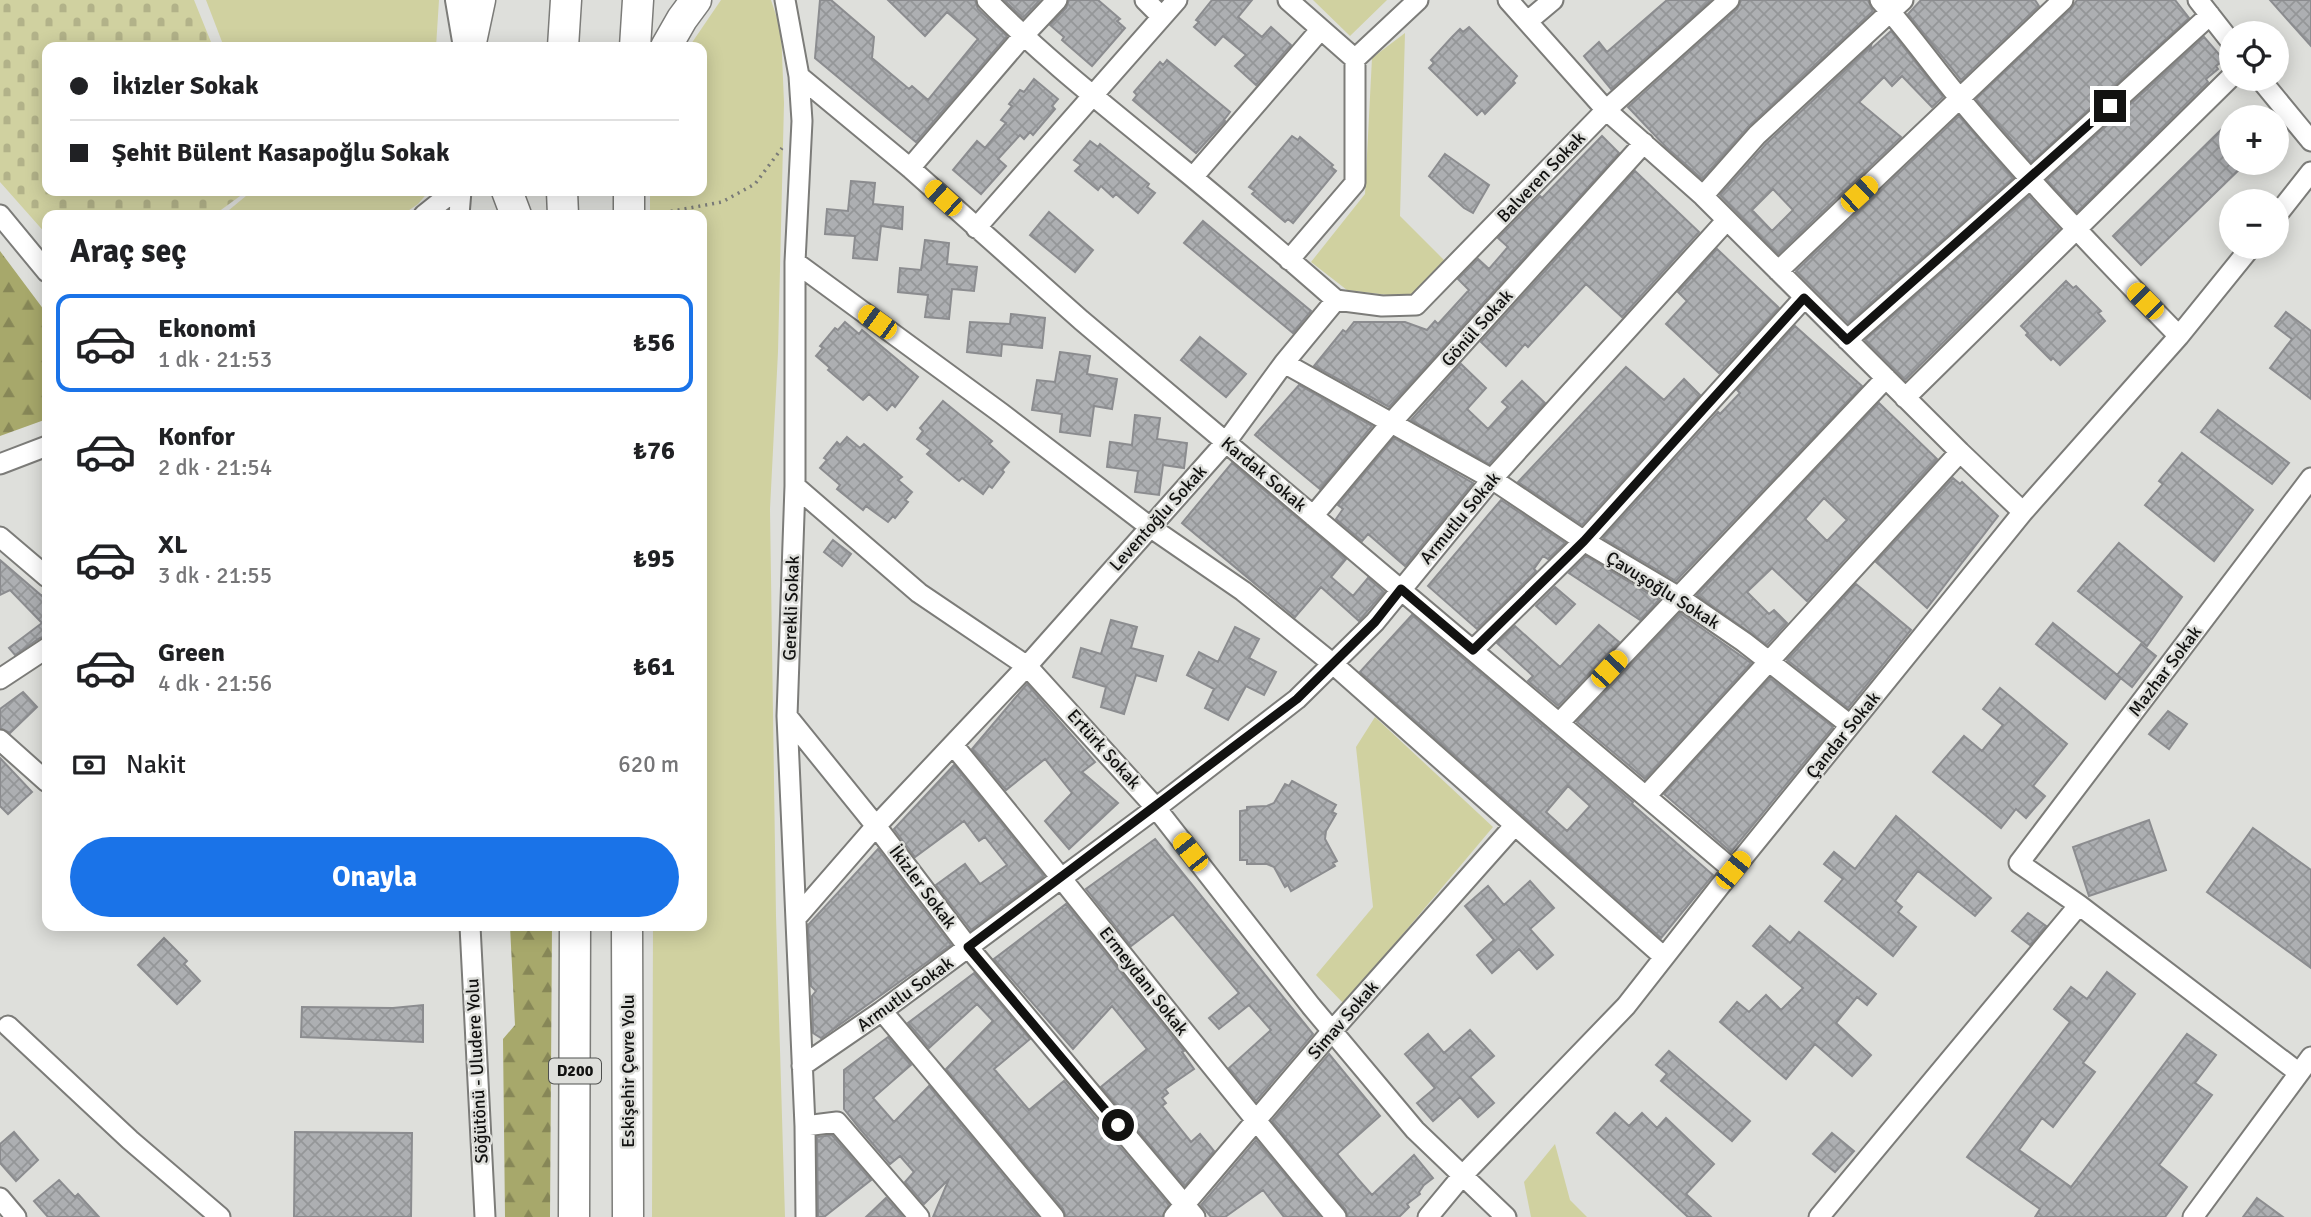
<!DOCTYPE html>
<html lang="tr">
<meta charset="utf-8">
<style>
body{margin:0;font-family:Signika,sans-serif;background:#f6f6f6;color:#202124;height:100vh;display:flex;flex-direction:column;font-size:26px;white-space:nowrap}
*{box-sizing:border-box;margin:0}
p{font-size:23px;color:#757577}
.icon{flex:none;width:38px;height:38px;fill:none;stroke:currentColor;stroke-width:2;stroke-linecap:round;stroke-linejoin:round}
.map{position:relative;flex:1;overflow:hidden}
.details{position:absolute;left:42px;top:210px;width:665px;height:721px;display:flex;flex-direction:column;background:#fff;border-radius:14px;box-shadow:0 4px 18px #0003}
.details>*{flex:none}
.top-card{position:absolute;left:42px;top:42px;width:665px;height:154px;border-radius:14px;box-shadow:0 4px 18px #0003;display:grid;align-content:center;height:154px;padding:0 28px;background:#fff}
.controls{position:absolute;left:2219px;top:21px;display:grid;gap:14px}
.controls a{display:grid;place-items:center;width:70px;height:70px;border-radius:50%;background:#fff;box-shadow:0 4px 18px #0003;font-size:35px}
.end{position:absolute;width:32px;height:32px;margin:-16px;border:9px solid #121211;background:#fff;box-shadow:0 0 0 4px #fff}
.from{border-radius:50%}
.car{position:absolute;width:21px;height:42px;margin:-21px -10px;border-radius:9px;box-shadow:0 0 5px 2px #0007;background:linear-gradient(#f5c518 24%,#345 0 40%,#f5c518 0 76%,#345 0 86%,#f5c518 0)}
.top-card b{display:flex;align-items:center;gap:24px;height:66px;font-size:26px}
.top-card b+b{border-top:2px solid #e0e0e0}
.top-card i{width:18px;height:18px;background:#202124}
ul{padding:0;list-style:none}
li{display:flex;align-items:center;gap:21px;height:98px;margin:0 14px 10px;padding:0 14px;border:4px solid transparent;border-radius:14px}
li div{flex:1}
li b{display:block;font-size:26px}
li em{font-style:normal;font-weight:800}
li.current{border-color:#1a73e8}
li>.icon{width:63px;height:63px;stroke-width:1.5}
h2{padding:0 28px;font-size:32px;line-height:84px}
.pay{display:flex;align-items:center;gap:18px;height:77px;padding:0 28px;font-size:26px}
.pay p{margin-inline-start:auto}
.button{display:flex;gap:14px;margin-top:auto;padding:14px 28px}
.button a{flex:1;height:80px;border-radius:42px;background:#1a73e8;color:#fff;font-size:28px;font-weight:800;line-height:80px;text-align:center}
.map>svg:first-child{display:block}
.green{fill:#d0d1a0}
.forest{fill:url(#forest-firs)}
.cemetery{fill:url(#cemetery-stones)}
.building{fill:url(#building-cross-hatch);stroke:#8b8c8f;stroke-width:2;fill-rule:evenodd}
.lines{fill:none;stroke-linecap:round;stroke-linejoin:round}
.minor-casing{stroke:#7c7c79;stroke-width:23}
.major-casing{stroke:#7c7c79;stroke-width:28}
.highway-casing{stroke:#7c7c79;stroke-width:33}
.path{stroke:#7a7b78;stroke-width:3.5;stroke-dasharray:2 5;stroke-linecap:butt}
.minor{stroke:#fff;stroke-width:19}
.major{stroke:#fff;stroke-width:24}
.highway{stroke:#fff;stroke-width:30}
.route{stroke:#121211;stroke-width:9}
.labels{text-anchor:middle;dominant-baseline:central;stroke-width:5;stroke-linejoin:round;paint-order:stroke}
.shield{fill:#dedfdb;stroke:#4f504e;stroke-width:2}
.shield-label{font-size:16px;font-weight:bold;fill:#121211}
.street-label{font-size:18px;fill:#121211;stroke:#dedfdb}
</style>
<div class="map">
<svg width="2311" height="1217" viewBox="0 0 2311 1217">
<defs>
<pattern id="forest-firs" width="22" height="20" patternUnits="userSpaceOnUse" patternTransform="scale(1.75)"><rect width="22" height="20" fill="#a7a86b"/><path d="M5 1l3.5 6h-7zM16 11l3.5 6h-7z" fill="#878757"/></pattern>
<pattern id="cemetery-stones" width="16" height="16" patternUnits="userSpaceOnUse" patternTransform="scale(1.75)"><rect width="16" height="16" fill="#d0d1a0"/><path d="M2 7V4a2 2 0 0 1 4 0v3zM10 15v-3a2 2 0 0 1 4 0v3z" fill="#b2b289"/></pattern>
<pattern id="building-cross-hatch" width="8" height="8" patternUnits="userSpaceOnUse" patternTransform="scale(1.75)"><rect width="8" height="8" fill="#adafb2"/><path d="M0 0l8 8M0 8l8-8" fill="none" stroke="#949698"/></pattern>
</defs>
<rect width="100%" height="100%" fill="#dedfdb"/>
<path class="green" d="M206 0H439L436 47H224Z
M721 0H771L781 30 784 103 778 352 770 509 776 916 785 1217H652L653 926H702V215H650V191H702V47H689Z
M1313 0H1387L1350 36Z
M1405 33 1400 216 1447 263 1412 298 1347 290 1311 262 1365 194 1372 58Z
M252 191H429L418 204 402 215H223Z
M1375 717 1493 827 1344 1004 1316 975 1373 907 1356 747Z
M1555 1144 1570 1200 1587 1217H1531L1524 1182Z"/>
<path class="forest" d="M0 251 47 314V419L0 436Z
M510 926H552L550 1217H505L503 1039 515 1025Z"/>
<path class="cemetery" d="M0 0H194L213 47H47V191H247L214 215H47V235L0 182Z"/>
<path class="building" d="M820 0H831L874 37 872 58 909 89 912 86 928 100 978 39 947 12 925 36 888 0H975L978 9 1007 36 916 142 815 58Z
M1004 0H1040L1023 18Z
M1069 0H1098L1120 19 1117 21 1125 28 1092 66 1062 40 1064 37 1050 25 1066 8Z
M1212 0H1252L1238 17 1262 37 1271 27 1291 45 1256 85 1235 66 1246 55 1223 36 1215 45 1194 27 1199 22 1196 20Z
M1667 0H1711L1611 89 1584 56 1599 42 1607 52Z
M1741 0H1868L1873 11 1749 126 1702 179 1666 147 1628 107 1737 9Z
M1921 0H2035L2039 6 1961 80 1908 14Z
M2077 0H2175L2189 18 2031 162 1976 99 2071 9Z
M2270 0H2311V46Z
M1469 27 1517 76 1513 81 1515 83 1485 114 1482 110 1477 115 1429 68 1434 63 1431 60 1452 37 1460 29 1463 32Z
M1891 31 1943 97 1932 107 1902 76 1892 86 1884 77 1859 102 1901 137 1778 254 1720 195 1766 144 1871 46 1870 50ZM1773 189 1793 210 1772 231 1752 210Z
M2204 37 2224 60 2216 66 2218 69 2206 79 2208 82 2077 212 2047 180Z
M1167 60 1230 112 1224 120 1225 121 1196 153 1133 100 1137 95 1134 92 1160 62 1163 65Z
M1034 79 1058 99 1052 106 1055 109 1033 135 1030 132 1024 139 1020 135 998 159 1006 166 981 194 953 170 977 141 985 148 1006 123 1001 120 1012 106 1009 104 1020 90 1024 92Z
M1959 116 2013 178 1848 323 1796 271Z
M2231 120V163H2246L2141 265 2113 236Z
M1292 136 1298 140 1300 137 1333 165 1331 167 1336 171 1293 223 1288 219 1285 222 1252 194 1255 191 1249 187Z
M1602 136 1619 153 1389 407 1314 366 1343 330 1346 332 1354 322H1405L1427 330 1435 321 1438 324 1469 290 1458 279 1478 259 1489 269 1508 247 1498 238 1540 196 1542 198Z
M1090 141 1098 147 1100 144 1149 184 1147 187 1155 193 1138 213 1116 194 1113 197 1101 186 1098 190 1075 171 1081 165 1074 160Z
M1445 154 1489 185 1473 213 1464 208 1429 176Z
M1635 171 1699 232 1622 317 1586 284 1528 347 1525 344 1506 366 1481 342Z
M851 181 875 183 873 204 903 207 902 229 881 226 877 260 853 258 855 236 825 234 827 209 848 211Z
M2029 196 2059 229 1905 380 1865 340Z
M1049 212 1093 250 1075 272 1030 235Z
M1203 221 1311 311 1293 333 1184 243Z
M925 240 949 243 947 264 977 267 974 291 952 289 949 319 925 317 928 295 898 292 900 268 921 270Z
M1717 249 1779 308 1719 373 1666 324 1687 301 1678 292Z
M2066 281 2073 288 2076 286 2101 311 2098 313 2105 321 2060 365 2053 358 2051 360 2026 335 2028 333 2021 326Z
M2286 312 2311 331V399L2270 368 2292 339 2275 326Z
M1011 314 1045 318 1042 348 1002 344 1001 356 967 352 970 322 1010 324Z
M845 322 859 334 862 330 918 377 895 407 892 404 887 410 869 394 863 400 828 370 830 368 816 356 823 348 820 346 835 328 838 330Z
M1795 326 1862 386 1676 581 1603 538 1718 412 1720 414 1740 393 1737 390Z
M1200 337 1246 374 1226 397 1181 360Z
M1060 352 1090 356 1087 374 1117 379 1112 409 1094 406 1090 436 1060 432 1062 414 1032 410 1037 380 1055 382Z
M1461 364 1486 388 1467 409 1488 429 1508 407 1502 402 1522 381 1545 403 1489 464 1411 420Z
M1626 367 1664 400 1684 379 1700 395 1582 525 1518 482Z
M1299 385 1372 426 1320 489 1255 435Z
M943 401 992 441 989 444 1009 462 1002 470 1004 472 992 488 989 486 983 494 962 478 959 481 927 454 931 450 917 439 923 431 920 428Z
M1879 403 1937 459 1807 601 1772 568 1747 592 1769 614 1774 610 1787 623 1767 645 1697 595ZM1824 498 1847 520 1827 541 1805 519Z
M2218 410 2289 463 2272 484 2201 432Z
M1135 415 1160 418 1157 439 1187 443 1184 468 1163 465 1159 495 1135 492 1138 471 1107 467 1110 442 1132 445Z
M847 437 860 448 864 444 902 477 898 480 912 492 905 500 908 502 895 518 893 516 888 522 866 506 863 510 837 489 840 485 820 468 827 460 824 458 837 442 840 445Z
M1394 438 1473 483 1405 566 1368 534 1362 541 1336 519 1343 509 1338 505Z
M2182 453 2253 510 2214 561 2145 505 2163 484 2159 481Z
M1232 463 1346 559 1331 577 1353 596 1368 578 1384 592 1359 621 1321 587 1295 617 1182 523Z
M1953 478 1960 484 1962 482 1998 516 1927 608 1876 562Z
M1501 500 1565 543 1548 559 1543 556 1534 569 1536 571 1477 629 1428 586Z
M833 540 851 554 842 566 824 552Z
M2119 543 2182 597 2147 646 2078 591Z
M1586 556 1659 600 1640 620 1569 573Z
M0 560 42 596 47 590V636L40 638 15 655 9 648 42 623 10 590 0 595Z
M1856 584 1911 630 1848 708 1787 660Z
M1555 587 1575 604 1556 624 1536 606Z
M1680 613 1751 663 1645 779 1577 722Z
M1412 615 1633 802 1632 804 1713 875 1661 938 1360 672ZM1568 786 1590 806 1567 831 1546 812Z
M1111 620 1137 627 1131 648 1163 656 1156 681 1136 675 1124 714 1101 707 1106 687 1073 677 1081 648 1101 654Z
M2053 623 2121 678 2105 699 2036 644Z
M1599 625 1619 642 1558 706 1528 681 1533 676 1497 643 1515 626 1560 667Z
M1235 627 1259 639 1249 658 1276 672 1264 695 1246 686 1228 720 1205 708 1214 689 1187 675 1199 652 1218 662Z
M2141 644 2156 656 2132 687 2117 675Z
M1770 678 1833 727 1731 852 1664 794Z
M1027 684 1095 762 1082 772 1118 803 1069 849 1045 821 1072 793 1045 759 1006 790 972 749Z
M2000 688 2067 744 2033 786 2045 796 2026 818 2016 809 2001 828 1933 772 1964 736 1982 751 2003 725 1983 709Z
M23 692 37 707 10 733 0 728V709Z
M2168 711 2187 724 2169 749 2149 734Z
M0 758 32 792 8 814 0 806Z
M954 765 1044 876 971 930 936 885 965 864 980 884 1007 865 985 837 979 841 964 821 915 857 894 829Z
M1292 781 1336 805 1332 812 1336 814 1326 831 1325 839 1337 861 1333 863 1335 866 1291 891 1288 885 1285 887 1274 867 1267 864H1247V860H1240V811L1247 810V807L1267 806 1274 803 1285 784 1289 786Z
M1896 816 1991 898 1975 916 1918 871 1895 901 1902 907 1898 912 1916 927 1893 956 1825 901 1843 879 1824 864 1834 852 1855 869Z
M2149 820 2166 870 2089 896 2073 847Z
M2253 828 2311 870V968L2207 892Z
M1155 839 1313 1034 1256 1101 1229 1068 1271 1030 1249 1005 1219 1029 1209 1018 1239 993 1173 914 1131 946 1086 889Z
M878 849 951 945 821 1038 813 1033 812 996 816 991 811 986 808 925Z
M1530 881 1554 908 1530 929 1553 955 1537 969 1519 949 1492 973 1477 955 1494 940 1465 906 1488 886 1504 905Z
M1066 904 1184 1051 1182 1052 1194 1069 1165 1089 1168 1093 1162 1098 1166 1103 1162 1106 1191 1142 1200 1134 1214 1151 1185 1186 1101 1087 1147 1049 1112 1006 1073 1049 994 959Z
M2028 913 2046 926 2030 945 2012 931Z
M1770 926 1790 943 1799 932 1876 994 1867 1005 1857 997 1836 1023 1871 1055 1852 1076 1815 1044 1786 1079 1720 1022 1737 1002 1749 1012 1766 995 1781 1010 1803 988 1753 946Z
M164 938 187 961 184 964 200 981 177 1004 138 965Z
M2107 972 2135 994 2083 1063 2095 1072 2053 1127 2042 1118 2019 1150 2071 1187 2187 1034 2216 1055 2195 1083 2212 1095 2159 1165 2187 1187 2165 1217H2035L2040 1209 1967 1157 2070 1022 2054 1009 2071 987 2087 999Z
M974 973 1030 1039 994 1069 1029 1110 1064 1081 1169 1205 1162 1217H1066L1063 1209 946 1069 993 1021 977 1004 929 1048 908 1023Z
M423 1005V1042L301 1037 302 1007 393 1008Z
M1470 1030 1494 1056 1470 1077 1494 1103 1478 1117 1460 1097 1433 1121 1417 1103 1435 1088 1405 1054 1428 1034 1444 1053Z
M888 1037 911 1065 873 1098 894 1122 929 1086 1038 1217H933L949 1179 924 1204 905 1182 914 1172 900 1156 890 1164 860 1129 844 1109V1070Z
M1669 1051 1750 1121 1732 1141 1661 1081 1667 1074 1656 1065Z
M1329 1054 1380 1116 1337 1154 1357 1178 1372 1195 1414 1155 1433 1178 1424 1185 1419 1192 1420 1194 1407 1204 1409 1207 1399 1217H1348L1345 1209 1272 1121Z
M1615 1113 1629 1126 1642 1113 1657 1128 1666 1118 1714 1164 1686 1194 1711 1217H1688L1597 1133Z
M14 1132 38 1160 16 1181 0 1163V1144Z
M295 1132 412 1133 411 1217H294Z
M1832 1133 1854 1151 1835 1172 1813 1154Z
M832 1135 871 1180 824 1217H818L817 1137Z
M1256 1140 1278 1166 1320 1217H1284L1263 1190 1225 1217H1211L1201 1205Z
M59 1180 75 1197 78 1194 99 1217H48L34 1201Z
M886 1198 903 1217H866Z
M2257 1198 2283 1217H2243Z"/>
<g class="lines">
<g class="minor-casing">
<path id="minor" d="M785 0 799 76 802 121 795 262V486L787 716 805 1126 806 1217
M987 0C1043 57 1107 107 1169 158 1226 204 1281 252 1336 300
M1145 0 1161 16
M1288 0 1355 59V183L1289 260
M1508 0 1606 110 1703 196 1960 452 2023 512
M1880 0C1909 32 1933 67 1961 100 2030 182 2104 259 2179 336
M2198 0 2231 42
M1528 21 1553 0
M1355 59 1418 0
M799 76 910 168 1081 320 1733 870
M2260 79 2311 141
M910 168 1024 35 1057 0
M1193 177 1321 29
M1703 196 1757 135 1903 0
M0 215 47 272
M424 215 454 191
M459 215 461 191
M2277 215 2311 172
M976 228 1177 0
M795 262 1001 413 1150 527 1243 591 1333 664 1664 957
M1778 271 2063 0
M1336 300 1382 306 1416 305 1606 110 1729 0
M1847 340 2030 179 2210 15
M1284 363 1492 479 1584 541 1677 596 1744 642 1850 725
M1905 398 2231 77
M0 464 47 446
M795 486 919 593 1027 666 1156 808 1311 1006 1415 1130 1506 1217
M1313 516 1391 423 1644 143
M0 537 47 577
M1473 650 1584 541 1804 298
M0 679 47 648
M787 716 876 826 968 947 1195 1217
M1559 723 1886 378
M0 740 47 782
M953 745C1082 901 1205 1062 1336 1217
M1647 795 1960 452
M796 918 876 826 1027 666 1226 442 1284 363 1336 300
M470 926 485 1217
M882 1011 1054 1217
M8 1026 130 1140 220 1217
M802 1066 882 1011 1156 808 1297 699 1375 622 1492 479 1726 221
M2299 1073 2079 905 2019 863 2311 478
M805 1126 837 1122 919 1217
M0 1198 16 1217
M1174 1217 1332 1031 1515 825
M1428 1217 1462 1176 1626 1006 1720 886 2023 512 2179 336 2251 247
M1819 1217 2079 905
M2193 1217 2311 1057"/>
</g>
<g class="major-casing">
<path id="major" d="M458 0 466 47"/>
</g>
<g class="highway-casing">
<path id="highway" d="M470 47 480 0
M563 47 566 0
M635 47 638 0
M666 47 682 19 696 0
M507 191 516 215
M562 191 563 215
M629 215V191
M627 926 628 1217
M574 1217 575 926"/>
</g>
<path class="path" d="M657 214 722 202 755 184 782 148"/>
<use href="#minor" class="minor"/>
<use href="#major" class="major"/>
<use href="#highway" class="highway"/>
</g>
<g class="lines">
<path class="route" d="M1118 1125 968 947 1297 699 1375 622 1401 589 1473 650 1584 541 1804 298 1847 340 2110 106"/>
</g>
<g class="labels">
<rect class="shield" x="549" y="1058.5" width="52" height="25" rx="5"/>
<g class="shield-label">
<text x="575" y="1071">D200</text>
</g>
<g class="street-label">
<text transform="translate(1541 177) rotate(-46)">Balveren Sokak</text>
<text transform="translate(1477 328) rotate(-48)">Gönül Sokak</text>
<text transform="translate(1264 474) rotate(40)">Kardak Sokak</text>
<text transform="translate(1158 518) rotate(-48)">Leventoğlu Sokak</text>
<text transform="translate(1460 518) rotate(-50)">Armutlu Sokak</text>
<text transform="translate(1663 590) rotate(32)">Çavuşoğlu Sokak</text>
<text transform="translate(791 608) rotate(-88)">Gerekli Sokak</text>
<text transform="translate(2165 671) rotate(-53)">Mazhar Sokak</text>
<text transform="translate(1843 735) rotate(-51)">Çandar Sokak</text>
<text transform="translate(1104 749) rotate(48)">Ertürk Sokak</text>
<text transform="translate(923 887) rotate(53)">İkizler Sokak</text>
<text transform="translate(1144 981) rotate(52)">Ermeydanı Sokak</text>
<text transform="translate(905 994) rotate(-36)">Armutlu Sokak</text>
<text transform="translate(1343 1020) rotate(-49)">Simav Sokak</text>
<text transform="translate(477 1071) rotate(-93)">Söğütönü - Uludere Yolu</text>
<text transform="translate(628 1071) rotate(-90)">Eskişehir Çevre Yolu</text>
</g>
</g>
</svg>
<div class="controls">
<a><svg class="icon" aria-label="locate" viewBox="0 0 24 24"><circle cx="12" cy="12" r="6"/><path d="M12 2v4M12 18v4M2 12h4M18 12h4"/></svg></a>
<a>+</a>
<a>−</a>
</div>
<i class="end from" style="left:1118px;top:1125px"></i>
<i class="end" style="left:2110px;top:106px"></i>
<i class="car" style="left:1859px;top:194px;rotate:47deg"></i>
<i class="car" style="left:943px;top:198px;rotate:312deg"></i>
<i class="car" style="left:2145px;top:301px;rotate:315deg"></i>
<i class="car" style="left:877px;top:322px;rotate:306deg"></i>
<i class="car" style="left:1609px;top:669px;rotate:43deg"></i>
<i class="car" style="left:1190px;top:852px;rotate:322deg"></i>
<i class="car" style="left:1733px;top:870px;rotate:39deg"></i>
<div class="top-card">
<b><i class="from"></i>İkizler Sokak</b>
<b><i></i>Şehit Bülent Kasapoğlu Sokak</b>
</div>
<section class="details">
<h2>Araç seç</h2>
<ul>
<li class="current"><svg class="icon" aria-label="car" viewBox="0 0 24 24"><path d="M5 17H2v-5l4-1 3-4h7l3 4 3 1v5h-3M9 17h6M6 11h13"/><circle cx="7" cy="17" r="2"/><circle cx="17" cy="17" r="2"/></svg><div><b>Ekonomi</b><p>1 dk · 21:53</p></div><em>₺56</em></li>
<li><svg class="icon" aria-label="car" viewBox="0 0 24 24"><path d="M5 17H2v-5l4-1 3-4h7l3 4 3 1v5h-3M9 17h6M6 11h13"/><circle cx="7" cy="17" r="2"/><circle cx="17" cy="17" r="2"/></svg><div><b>Konfor</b><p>2 dk · 21:54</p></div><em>₺76</em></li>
<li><svg class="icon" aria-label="car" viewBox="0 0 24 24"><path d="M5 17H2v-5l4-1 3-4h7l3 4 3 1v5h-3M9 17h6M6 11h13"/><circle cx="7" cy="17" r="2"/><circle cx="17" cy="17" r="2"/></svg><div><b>XL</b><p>3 dk · 21:55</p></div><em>₺95</em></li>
<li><svg class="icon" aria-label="car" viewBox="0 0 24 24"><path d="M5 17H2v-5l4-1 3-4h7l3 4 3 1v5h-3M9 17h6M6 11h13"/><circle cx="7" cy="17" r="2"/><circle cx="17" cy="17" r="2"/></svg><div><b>Green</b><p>4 dk · 21:56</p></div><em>₺61</em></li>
</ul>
<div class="pay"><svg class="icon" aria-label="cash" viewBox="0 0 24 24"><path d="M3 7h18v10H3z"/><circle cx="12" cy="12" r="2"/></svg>Nakit<p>620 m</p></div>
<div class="button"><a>Onayla</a></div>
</section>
</div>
